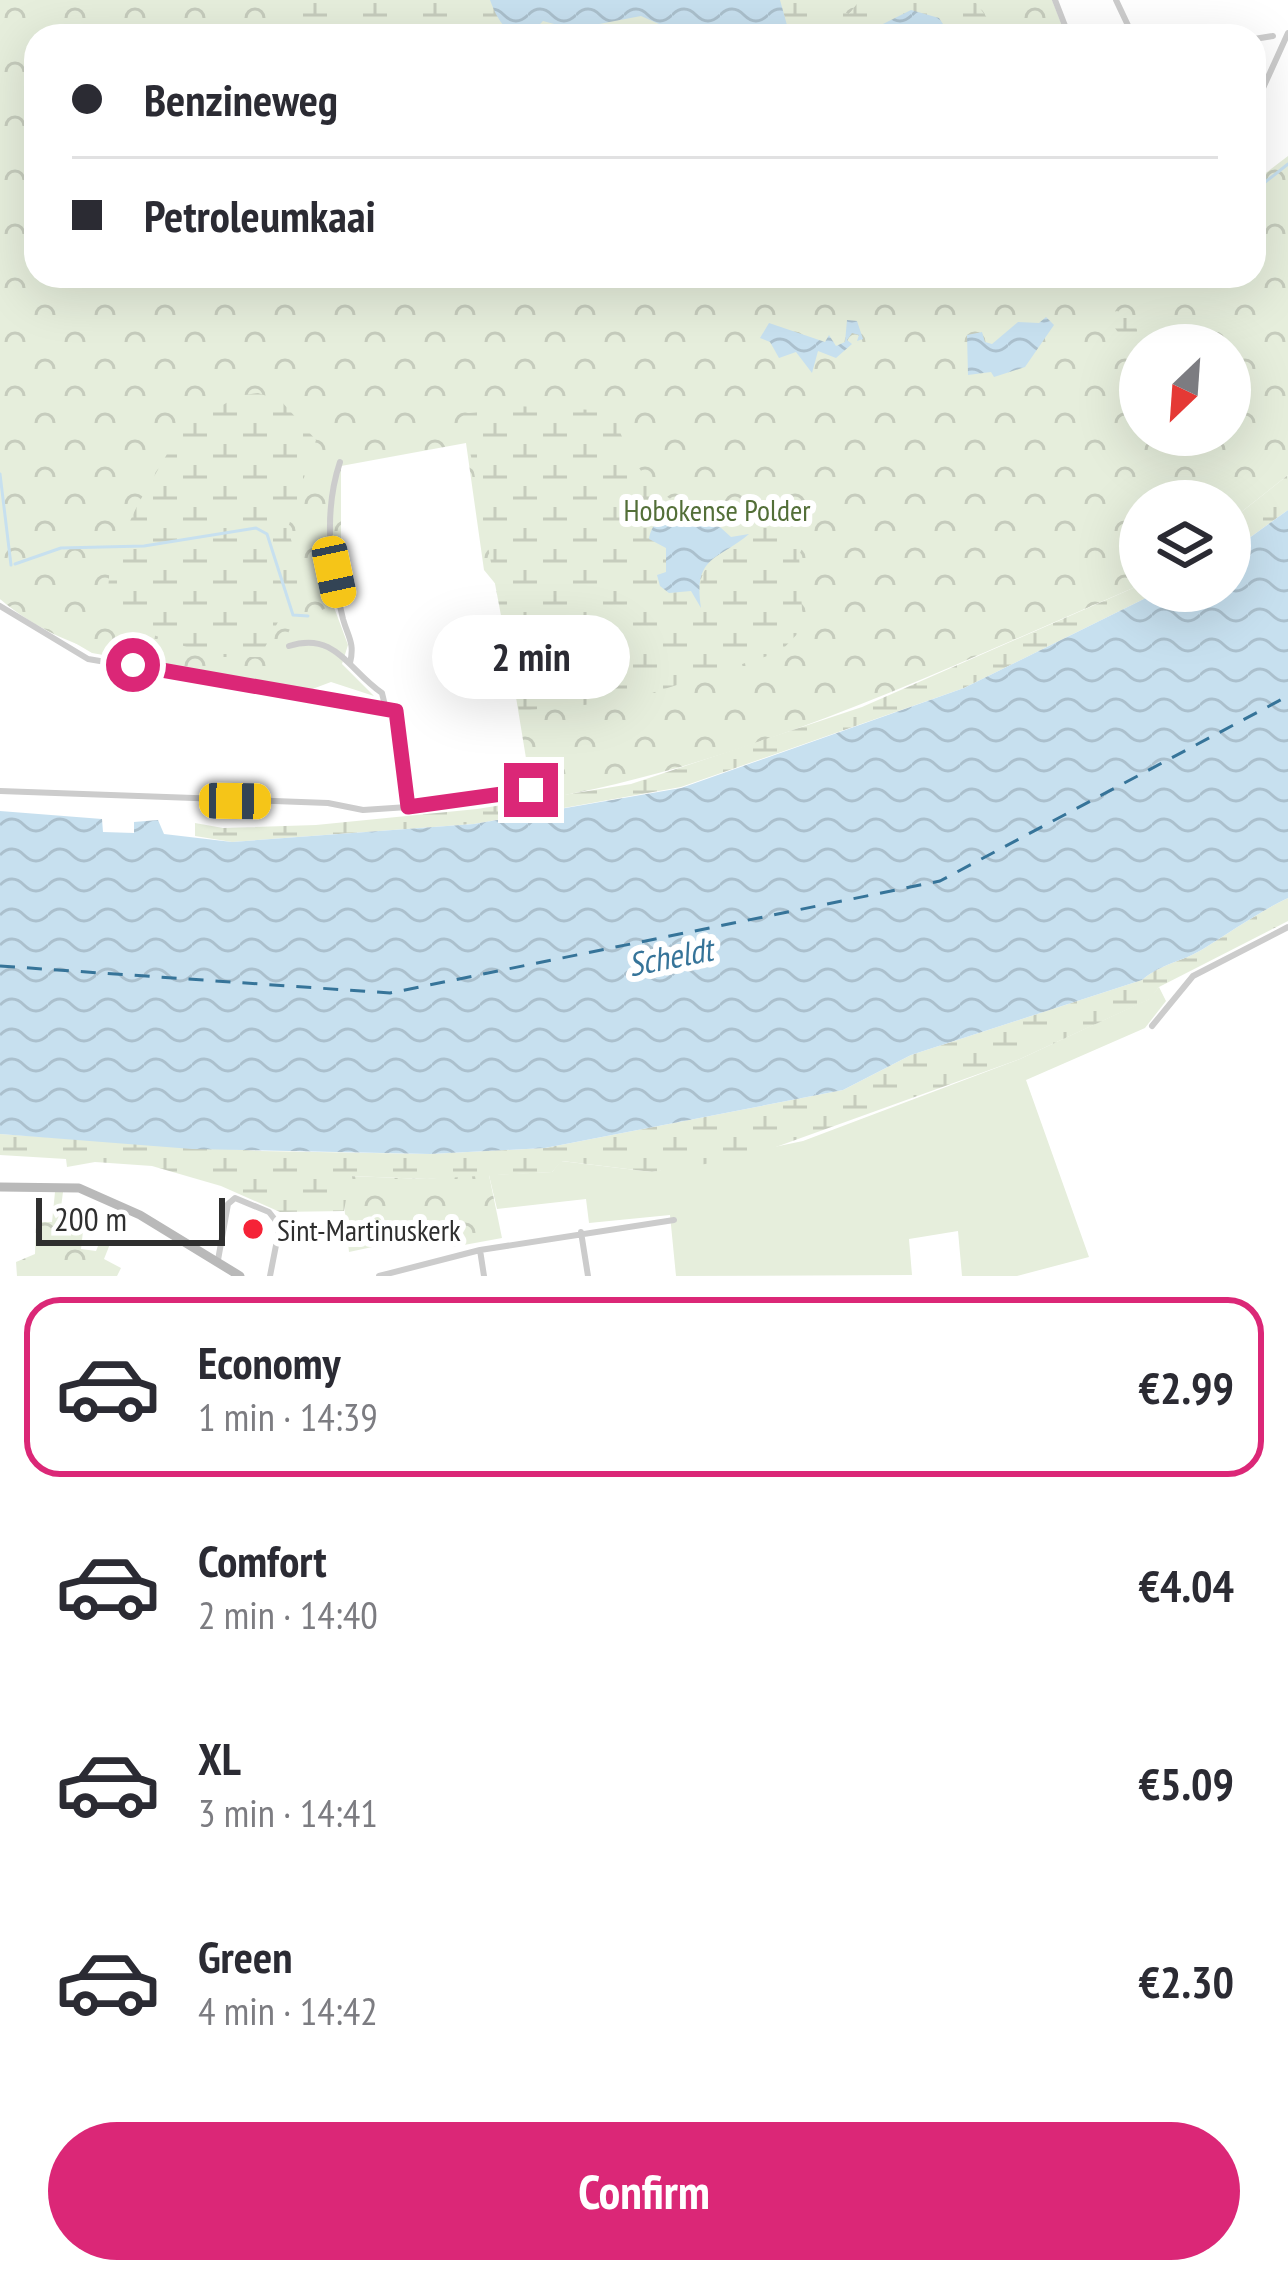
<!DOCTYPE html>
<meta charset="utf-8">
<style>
body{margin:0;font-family:"PT Sans Narrow",sans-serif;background:#f7f7f7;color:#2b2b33;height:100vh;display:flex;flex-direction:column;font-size:45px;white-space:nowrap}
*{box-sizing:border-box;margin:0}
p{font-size:39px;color:#7c7c81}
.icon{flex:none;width:66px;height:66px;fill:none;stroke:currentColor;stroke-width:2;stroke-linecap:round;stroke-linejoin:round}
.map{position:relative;height:1276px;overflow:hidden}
.drawer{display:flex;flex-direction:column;background:#fff;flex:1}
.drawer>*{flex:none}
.top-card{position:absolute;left:24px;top:24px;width:1242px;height:264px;border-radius:36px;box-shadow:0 12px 48px #0002;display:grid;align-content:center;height:264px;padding:0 48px;background:#fff}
.needle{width:78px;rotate:205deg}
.controls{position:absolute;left:1119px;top:324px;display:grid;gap:24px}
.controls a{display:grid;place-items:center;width:132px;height:132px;border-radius:50%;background:#fff;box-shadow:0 12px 48px #0002;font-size:60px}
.scale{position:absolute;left:36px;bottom:30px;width:189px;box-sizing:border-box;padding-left:12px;border:6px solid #2f2f2f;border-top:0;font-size:33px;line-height:42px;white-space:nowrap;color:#2f2f2f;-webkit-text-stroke:9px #fff;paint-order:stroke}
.end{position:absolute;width:54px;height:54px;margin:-27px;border:15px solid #db2777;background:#fff;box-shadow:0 0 0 6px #fff}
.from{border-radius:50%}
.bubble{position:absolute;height:84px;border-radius:42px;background:#fff;box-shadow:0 12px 48px #0002;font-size:39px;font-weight:700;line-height:84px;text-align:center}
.car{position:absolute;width:36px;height:72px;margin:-36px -18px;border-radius:15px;box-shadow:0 0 9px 3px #0007;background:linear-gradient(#f5c518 24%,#345 0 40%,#f5c518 0 76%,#345 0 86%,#f5c518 0)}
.top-card b{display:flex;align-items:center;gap:42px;height:114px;font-size:45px}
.top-card b+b{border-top:3px solid #e1e1e2}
.top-card i{width:30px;height:30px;background:#2b2b33}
ul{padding:21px 0 0;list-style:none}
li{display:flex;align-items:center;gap:36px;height:180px;margin:0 24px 18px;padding:0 24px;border:6px solid transparent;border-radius:36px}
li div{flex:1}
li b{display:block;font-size:45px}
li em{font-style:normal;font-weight:700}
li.on{border-color:#db2777}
li>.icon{width:108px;height:108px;stroke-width:1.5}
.primary-button{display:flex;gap:24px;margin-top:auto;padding:24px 48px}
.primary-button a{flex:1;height:138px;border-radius:72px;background:#db2777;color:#fff;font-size:48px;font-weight:700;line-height:138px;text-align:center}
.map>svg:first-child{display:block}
.green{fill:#e6eedc}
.forest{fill:url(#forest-crowns);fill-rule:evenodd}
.wetland{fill:url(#wetland-marsh);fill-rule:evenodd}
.water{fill:url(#water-waves)}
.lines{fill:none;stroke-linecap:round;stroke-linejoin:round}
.stream{stroke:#c7e0ef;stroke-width:3}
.ferry{stroke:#367499;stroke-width:3;stroke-dasharray:15 12;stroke-linecap:butt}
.street{stroke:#ccc;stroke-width:6}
.secondary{stroke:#b9b9b9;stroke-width:9}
.route{stroke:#db2777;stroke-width:15}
.poi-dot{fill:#f52337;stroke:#fff;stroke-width:4.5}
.labels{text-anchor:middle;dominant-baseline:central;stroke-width:12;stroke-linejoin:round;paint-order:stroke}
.park-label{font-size:30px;fill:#536f38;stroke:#fff}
.poi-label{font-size:30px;fill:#2f2f2f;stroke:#fff;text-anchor:start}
.water-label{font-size:33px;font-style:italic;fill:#367499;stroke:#fff}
</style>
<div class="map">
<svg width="1288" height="1276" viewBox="0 0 1288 1276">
<defs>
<pattern id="forest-crowns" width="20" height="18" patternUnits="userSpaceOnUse" patternTransform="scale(3)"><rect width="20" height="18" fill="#e6eedc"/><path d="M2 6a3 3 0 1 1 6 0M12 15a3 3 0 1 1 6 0" fill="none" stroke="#c6ccbd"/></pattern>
<pattern id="wetland-marsh" width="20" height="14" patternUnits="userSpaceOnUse" patternTransform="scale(3)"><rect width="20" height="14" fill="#e6eedc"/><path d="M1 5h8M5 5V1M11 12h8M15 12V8" fill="none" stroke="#c6ccbd"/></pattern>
<pattern id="water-waves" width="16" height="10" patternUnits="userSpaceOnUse" patternTransform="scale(3)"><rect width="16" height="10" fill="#c7e0ef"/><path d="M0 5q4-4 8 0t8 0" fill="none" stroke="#abc0cd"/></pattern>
</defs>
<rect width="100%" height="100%" fill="#fff"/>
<path class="green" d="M0 398 291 597 328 591 348 645 342 664 374 696 331 682 307 691 92 653 0 599Z
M1159 987 1166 1001 1145 1028 1026 1080 1089 1257 1017 1276H962L958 1231 909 1239 912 1275 676 1276 670 1215 589 1223 586 1199 497 1209 489 1175 552 1172 561 1161 652 1172 803 1141 1020 1059 1149 999Z"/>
<path class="forest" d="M0 0H1052L1066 36H36V276H1254V182L1288 156V475L1230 521V501H1140V585C939 671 750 764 533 801L498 587 484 570 466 443 341 466V550L354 594 292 625 264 682C170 666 75 663 0 599ZM1140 345H1230V435H1140Z
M475 1174 489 1175 502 1238 453 1247 447 1231 349 1252 343 1195 349 1176 427 1179Z
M55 1192H63L60 1215 84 1222 81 1249 96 1251 100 1241 110 1244 104 1259 121 1268 117 1276H17L16 1262 35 1254 36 1222H52Z"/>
<path class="wetland" d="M306 0H490L503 27 515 36H268Z
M780 0H837L841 11 849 14 860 0H974L993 26 1009 36H951L943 30 790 36Z
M641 16 686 36 649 31 528 36 543 21 588 26Z
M1117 311 1131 316 1138 332H1148L1165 320 1171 328 1167 345H1140V407L1111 412 1104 406C1126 396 1134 382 1137 358L1109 320 1110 313Z
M258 393 281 401 316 440 288 528 301 577 260 657H214L126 625 108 591 110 564 138 504 181 430 238 396Z
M516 406 613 411C629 467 664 517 730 514 750 513 765 506 786 506L803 522 806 540 799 555 803 628 780 652 627 701 519 711 463 414ZM717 524 722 532 741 537C719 558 694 564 701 603L691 591 669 593 666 548 658 539Z
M1288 475V510L1230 552V521Z
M1140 585V591H1160L964 688 681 787 474 824 232 842 195 836V823L223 828 316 825 477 809 631 784 862 707Z
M1288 898V921L1159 987 1150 999 1020 1059 745 1158 652 1172 562 1161 552 1172 427 1179 350 1176 344 1211 280 1212 221 1186 152 1166 95 1162 67 1167 66 1159 0 1155V1134L260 1151 430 1154 545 1148 843 1090 911 1055 1142 980C1162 963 1182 962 1203 949 1232 931 1257 913 1288 898Z"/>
<path class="water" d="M490 0H780L790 36H686L641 16 573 29 543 21 528 36C506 36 497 19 490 0Z
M911 10 939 18 951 36H872L879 26Z
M1046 317 1054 325 1025 367 994 377 991 372 968 375 967 335 982 332 985 342 992 344 1018 322 1039 323Z
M847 320 857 321 863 339 857 341 859 335 852 333 847 340 852 344 836 358 818 351 812 373 796 352 779 358 770 342 760 338 769 323 825 342 829 335 836 346 845 342Z
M681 507 710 518 731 537 749 534C717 561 693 556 701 608L691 591 669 593 660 586 657 575 666 572V548L649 539C651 524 665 509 681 507Z
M1288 510V898C1257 913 1232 931 1203 949 1182 962 1162 963 1142 980L911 1055 843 1090 545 1148 430 1154 192 1149 0 1134V811L102 819 103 832 134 833V822L158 820 164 834 232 842 474 824 681 788 964 688 1160 591H1230V552Z"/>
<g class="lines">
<path class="stream" d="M1254 191 1288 164
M0 474 11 565
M15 564 61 548 144 546 256 528 267 534 293 615 308 616"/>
<path class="ferry" d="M0 966 390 993 940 881 1288 696"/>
<path class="street" d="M1055 0 1069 36
M1116 0 1133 36
M1254 39 1273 36
M1254 108 1288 33
M340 462C323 513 330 567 343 619 348 637 355 643 350 663
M0 606 88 659 396 711 408 807
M289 646C336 631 348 670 382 693L386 710
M0 791 328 803 363 810 408 807 531 790
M1152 1026 1193 976 1288 927
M581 1232 588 1276
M480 1250 484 1276
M218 1260 228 1204 235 1198 269 1212 276 1221
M270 1276 279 1230
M379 1276 480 1250 674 1220"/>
<path class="secondary" d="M0 1187 79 1188 140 1215 240 1276"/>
</g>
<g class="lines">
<path class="route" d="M133 665 396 711 408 807 531 790"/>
</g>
<circle class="poi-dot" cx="253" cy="1229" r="12"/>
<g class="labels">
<g class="park-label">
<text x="717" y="509">Hobokense Polder</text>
</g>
<g class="poi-label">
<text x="277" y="1229">Sint-Martinuskerk</text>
</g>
<g class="water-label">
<text transform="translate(670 956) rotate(-11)">Scheldt</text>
</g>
</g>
</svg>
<div class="controls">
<a><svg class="needle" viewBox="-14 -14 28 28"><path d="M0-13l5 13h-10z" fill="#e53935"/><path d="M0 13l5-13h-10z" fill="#7c7c81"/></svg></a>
<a><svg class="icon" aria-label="layers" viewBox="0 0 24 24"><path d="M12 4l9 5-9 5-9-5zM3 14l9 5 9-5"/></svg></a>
</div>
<div class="scale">200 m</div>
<i class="end from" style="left:133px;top:665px"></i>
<i class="end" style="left:531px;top:790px"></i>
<div class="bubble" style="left:432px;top:615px;width:198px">2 min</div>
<i class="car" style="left:334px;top:572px;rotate:168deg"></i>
<i class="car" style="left:235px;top:801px;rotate:91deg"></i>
<div class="top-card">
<b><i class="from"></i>Benzineweg</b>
<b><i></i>Petroleumkaai</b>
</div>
</div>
<section class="drawer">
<ul>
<li class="on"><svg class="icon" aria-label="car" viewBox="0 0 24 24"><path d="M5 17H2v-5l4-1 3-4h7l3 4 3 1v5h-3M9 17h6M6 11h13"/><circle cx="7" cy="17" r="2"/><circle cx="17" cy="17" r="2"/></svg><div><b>Economy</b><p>1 min · 14:39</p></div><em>€2.99</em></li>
<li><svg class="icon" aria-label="car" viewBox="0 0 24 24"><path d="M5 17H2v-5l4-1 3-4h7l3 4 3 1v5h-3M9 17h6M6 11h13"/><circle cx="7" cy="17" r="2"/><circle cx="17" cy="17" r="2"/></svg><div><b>Comfort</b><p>2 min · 14:40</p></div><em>€4.04</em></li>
<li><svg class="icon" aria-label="car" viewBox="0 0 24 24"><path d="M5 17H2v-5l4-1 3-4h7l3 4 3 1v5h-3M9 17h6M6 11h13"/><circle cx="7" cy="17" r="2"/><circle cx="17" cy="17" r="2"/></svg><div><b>XL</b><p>3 min · 14:41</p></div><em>€5.09</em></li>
<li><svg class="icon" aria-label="car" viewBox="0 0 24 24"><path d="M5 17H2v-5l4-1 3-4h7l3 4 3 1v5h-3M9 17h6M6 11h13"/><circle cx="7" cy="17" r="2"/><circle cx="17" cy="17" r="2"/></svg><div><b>Green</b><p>4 min · 14:42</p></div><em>€2.30</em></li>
</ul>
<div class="primary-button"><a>Confirm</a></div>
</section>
